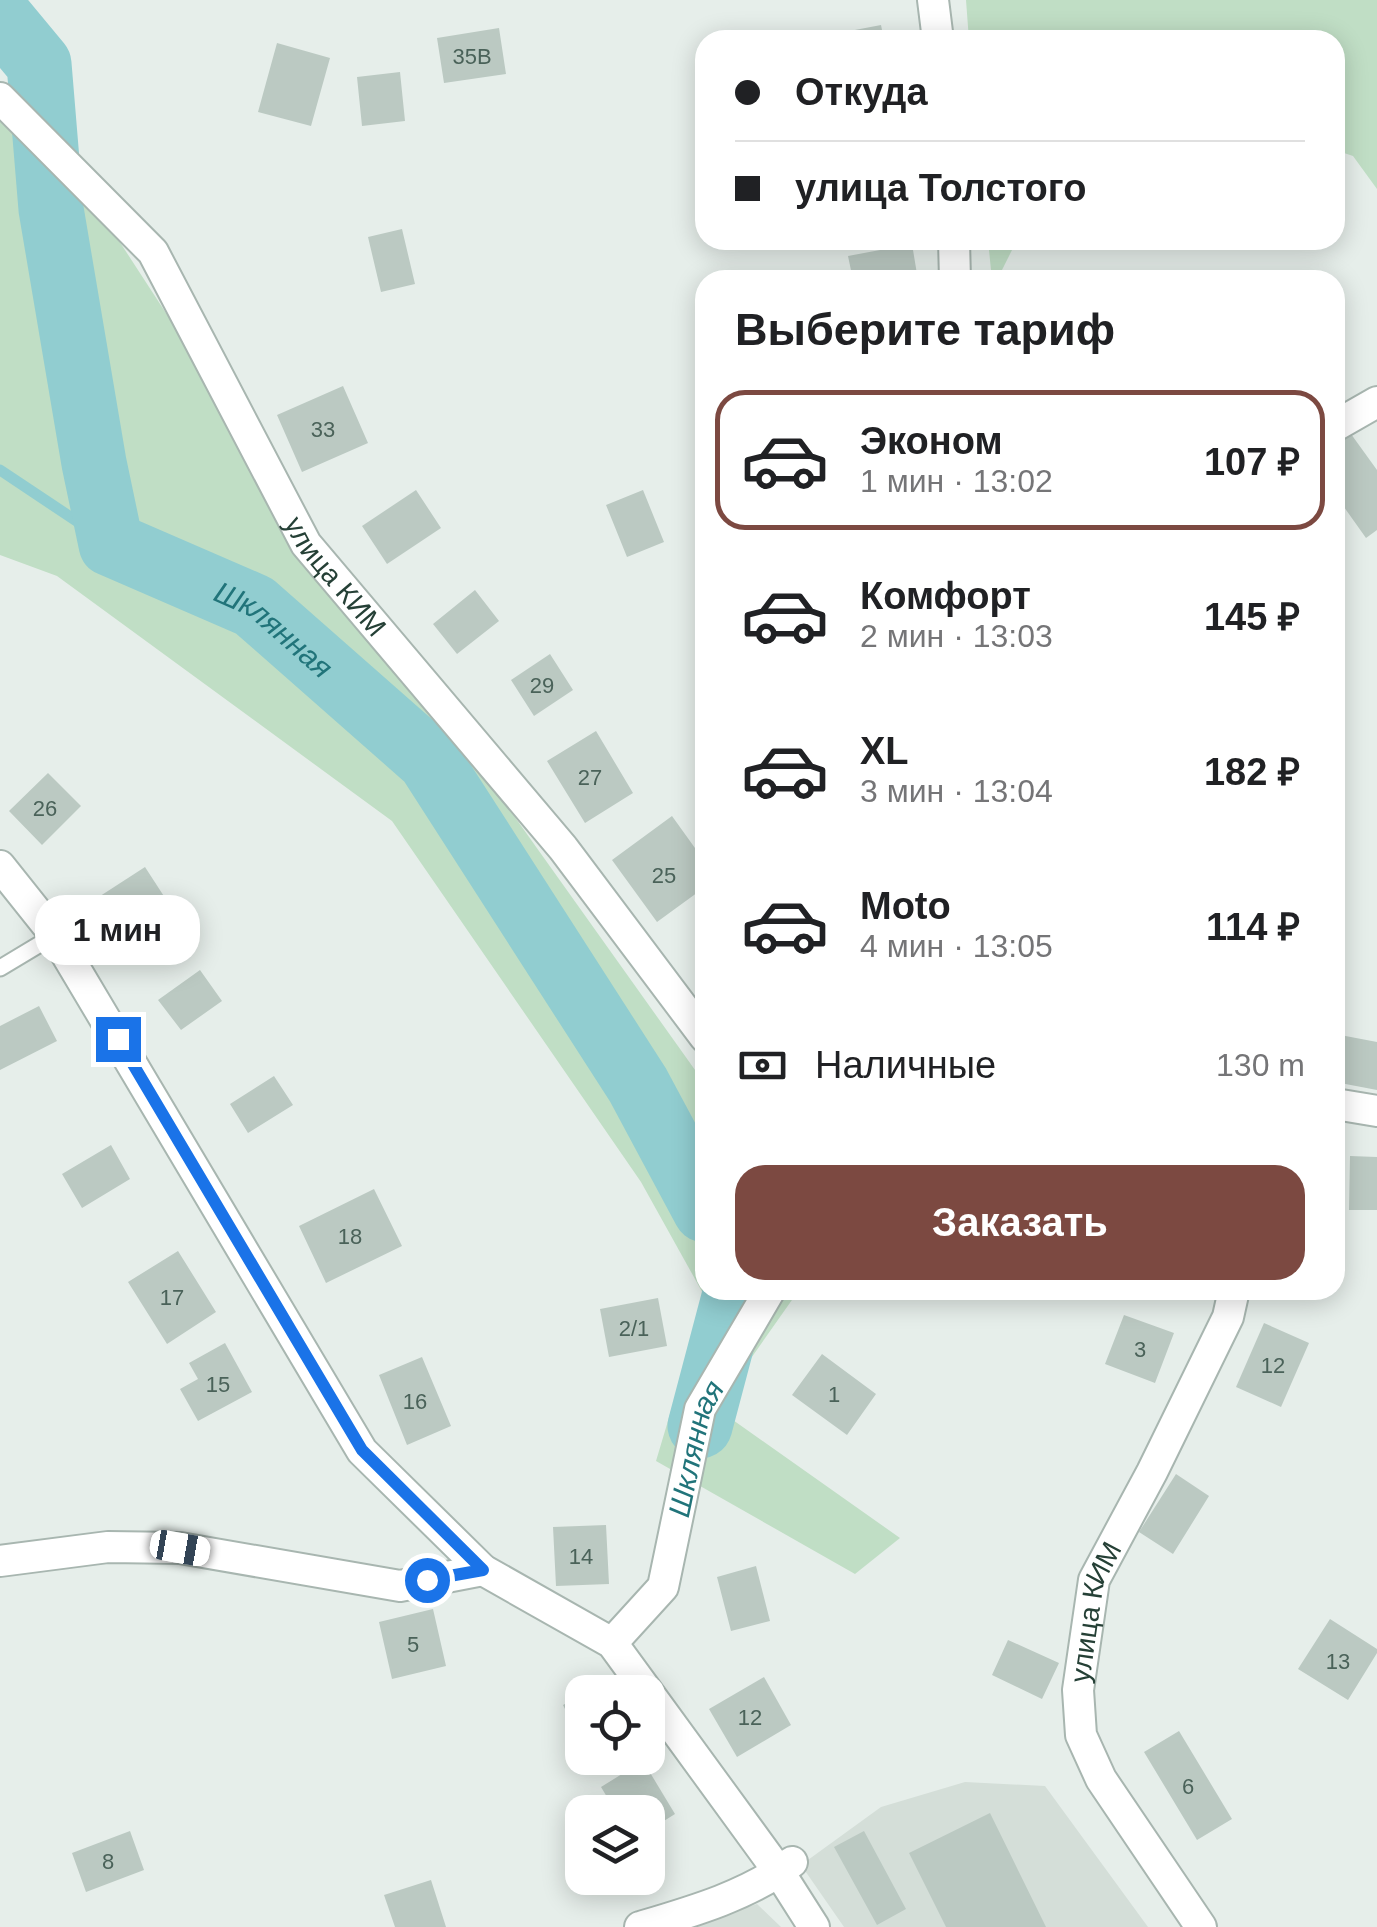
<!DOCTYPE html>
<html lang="ru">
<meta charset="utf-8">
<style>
body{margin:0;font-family:Helvetica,sans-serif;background:#f2f2f2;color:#202124;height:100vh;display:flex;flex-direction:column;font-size:38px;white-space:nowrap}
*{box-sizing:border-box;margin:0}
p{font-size:32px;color:#757577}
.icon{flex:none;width:55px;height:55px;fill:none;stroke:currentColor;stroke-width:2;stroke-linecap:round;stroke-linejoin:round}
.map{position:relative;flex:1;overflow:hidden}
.sheet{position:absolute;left:695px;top:270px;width:650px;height:1030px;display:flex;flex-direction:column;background:#fff;border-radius:30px;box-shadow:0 5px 25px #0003}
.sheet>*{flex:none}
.top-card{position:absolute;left:695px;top:30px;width:650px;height:220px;border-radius:30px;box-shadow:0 5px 25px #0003;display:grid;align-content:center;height:220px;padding:0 40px;background:#fff}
.fabs{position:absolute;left:565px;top:1675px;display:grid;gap:20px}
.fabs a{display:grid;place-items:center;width:100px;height:100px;border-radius:20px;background:#fff;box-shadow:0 5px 25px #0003;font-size:50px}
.end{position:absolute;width:45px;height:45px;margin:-22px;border:12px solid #1a73e8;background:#fff;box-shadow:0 0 0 5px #fff}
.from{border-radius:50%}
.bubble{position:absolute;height:70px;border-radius:30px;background:#fff;box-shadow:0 5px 25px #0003;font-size:32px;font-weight:600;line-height:70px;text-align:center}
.car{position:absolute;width:30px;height:60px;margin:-30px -15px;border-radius:12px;box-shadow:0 0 8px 2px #0007;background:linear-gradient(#fff 24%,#345 0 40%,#fff 0 76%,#345 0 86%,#fff 0)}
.top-card b{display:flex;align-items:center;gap:35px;height:95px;font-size:38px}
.top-card b+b{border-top:2px solid #e0e0e0}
.top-card i{width:25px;height:25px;background:#202124}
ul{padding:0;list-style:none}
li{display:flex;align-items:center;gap:30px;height:140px;margin:0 20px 15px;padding:0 20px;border:5px solid transparent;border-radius:30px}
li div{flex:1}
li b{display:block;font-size:38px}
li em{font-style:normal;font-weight:600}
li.on{border-color:#7c4941}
li>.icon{width:90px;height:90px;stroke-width:1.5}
h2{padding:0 40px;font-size:45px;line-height:120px}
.pay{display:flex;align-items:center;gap:25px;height:110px;padding:0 40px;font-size:38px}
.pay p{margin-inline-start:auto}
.primary-button{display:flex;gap:20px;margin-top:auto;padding:20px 40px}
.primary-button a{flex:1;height:115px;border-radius:30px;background:#7c4941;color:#fff;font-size:40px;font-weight:600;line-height:115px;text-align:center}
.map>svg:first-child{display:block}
.built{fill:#d4ded8}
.green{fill:#c0dec5}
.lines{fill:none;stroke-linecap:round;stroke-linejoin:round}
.stream{stroke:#91cdd0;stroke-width:11}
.river{stroke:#91cdd0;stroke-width:65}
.building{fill:#bbc9c2}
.service-casing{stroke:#a8b6b0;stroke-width:19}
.minor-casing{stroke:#a8b6b0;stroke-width:34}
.service{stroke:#fff;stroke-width:15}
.minor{stroke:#fff;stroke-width:30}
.route{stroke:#1a73e8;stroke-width:12}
.labels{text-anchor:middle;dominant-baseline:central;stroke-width:8;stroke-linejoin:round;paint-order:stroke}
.number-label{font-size:22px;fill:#4a6259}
.street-label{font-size:28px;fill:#254036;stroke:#f7faf8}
.water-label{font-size:30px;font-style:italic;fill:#21747a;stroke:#f7faf8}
</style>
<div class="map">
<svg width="1377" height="1927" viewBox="0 0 1377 1927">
<rect width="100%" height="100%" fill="#e6eeea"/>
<path class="built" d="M965 1782 1045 1786 1148 1927H844L801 1865 881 1807Z
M757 1904 781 1927H686Z"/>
<path class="green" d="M966 0H1377V189L1353 156 1335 150V40H969Z
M0 106 56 144 272 476 705 1084V1290H799L716 1408 900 1538 855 1574 656 1461 705 1297 641 1182 392 821 57 576 0 555Z
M988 240H1017L997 280H992Z"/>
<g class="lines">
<path class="stream" d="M0 470 111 544"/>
<g class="river">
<path id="s1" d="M0 17 39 64 51 209 94 463 111 544 254 606 429 760 638 1085 705 1210"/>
<path d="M700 1426 736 1290"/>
</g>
</g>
<path class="building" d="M881 25 884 40H835L834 34Z
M499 28 506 74 444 83 437 38Z
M277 43 330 58 311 126 258 112Z
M400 72 405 121 362 126 357 77Z
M402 229 415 284 381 292 368 237Z
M912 244 918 280H853L848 256Z
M343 386 368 443 302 472 277 415Z
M1351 434 1377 470V530L1366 538 1339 500 1335 503V446Z
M416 490 441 528 387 564 362 526Z
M643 490 664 542 627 557 606 505Z
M475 590 499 621 457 654 433 624Z
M550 654 573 690 534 716 511 680Z
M596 731 633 793 585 823 547 761Z
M48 773 81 806 42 845 9 811Z
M672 816 705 862V887L657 922 612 860Z
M145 867 169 904 118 937 94 900Z
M200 970 222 1001 181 1030 158 1000Z
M39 1006 57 1041 0 1070V1026Z
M1335 1034 1377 1042V1090L1335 1082Z
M274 1076 293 1105 248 1133 230 1104Z
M111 1145 130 1179 82 1208 62 1174Z
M1350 1156 1377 1157V1210H1349Z
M374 1189 402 1246 326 1283 299 1226Z
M178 1251 216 1312 167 1344 128 1282Z
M658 1298 667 1346 609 1357 600 1309Z
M1124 1315 1174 1333 1155 1383 1105 1364Z
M1264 1323 1309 1343 1281 1407 1236 1387Z
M225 1343 252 1392 198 1421 180 1389 198 1379 189 1363Z
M822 1354 876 1394 847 1435 792 1395Z
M422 1357 451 1426 407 1445 379 1375Z
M1176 1474 1209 1496 1173 1554 1139 1532Z
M606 1525 609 1584 556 1586 553 1527Z
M756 1566 770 1621 731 1631 717 1577Z
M433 1609 446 1666 392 1679 379 1622Z
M1330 1619 1377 1649V1653L1348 1700 1298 1669Z
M1008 1640 1059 1663 1042 1699 992 1675Z
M764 1677 791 1725 737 1757 709 1709Z
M582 1695V1743L563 1705Z
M1179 1731 1232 1819 1197 1840 1144 1752Z
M643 1761 675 1814 648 1831V1812H616L601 1787Z
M990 1813 1046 1927H946L909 1853Z
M130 1831 144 1870 86 1892 72 1853Z
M864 1831 906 1909 877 1925 834 1847Z
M431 1880 446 1927H395L384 1895Z"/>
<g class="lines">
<g class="service-casing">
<path id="service" d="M0 968 55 935"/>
</g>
<g class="minor-casing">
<g id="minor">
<path d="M933 0 938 40"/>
<path id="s2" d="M0 98 153 252 306 544 563 848 705 1037"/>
<path d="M954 240 955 280"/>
<path d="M1335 426 1377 402"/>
<path d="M0 866 55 935 362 1451 483 1570 612 1643 779 1872 814 1927"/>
<path d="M1335 1104 1377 1111"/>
<path d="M0 1561 108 1547 180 1548 400 1586 483 1570"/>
<path id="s3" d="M612 1643 663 1587 700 1409 770 1290"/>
<path d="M640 1927C691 1912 750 1895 792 1862"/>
<path id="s4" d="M1201 1927 1101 1779 1081 1735 1078 1690 1094 1580 1152 1472 1228 1317 1234 1290"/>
</g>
</g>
<use href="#service" class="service"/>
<use href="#minor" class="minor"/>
</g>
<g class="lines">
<path class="route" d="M118 1039 362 1450 483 1570 427 1580"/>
</g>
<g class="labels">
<g class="number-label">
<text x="472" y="56">35В</text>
<text x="323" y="429">33</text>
<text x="542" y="685">29</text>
<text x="590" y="777">27</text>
<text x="45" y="808">26</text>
<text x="664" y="875">25</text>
<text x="350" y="1236">18</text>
<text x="172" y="1297">17</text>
<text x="634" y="1328">2/1</text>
<text x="1140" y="1349">3</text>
<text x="1273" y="1365">12</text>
<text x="218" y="1384">15</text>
<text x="834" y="1394">1</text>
<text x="415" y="1401">16</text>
<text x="581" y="1556">14</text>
<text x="413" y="1644">5</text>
<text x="1338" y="1661">13</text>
<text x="750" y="1717">12</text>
<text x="1188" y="1786">6</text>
<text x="108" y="1861">8</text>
</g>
<g class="street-label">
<text stroke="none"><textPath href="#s2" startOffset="590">улица КИМ</textPath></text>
<text stroke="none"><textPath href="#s4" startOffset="352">улица КИМ</textPath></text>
</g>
<g class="water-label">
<text stroke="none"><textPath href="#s1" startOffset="732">Шклянная</textPath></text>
<text stroke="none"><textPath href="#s3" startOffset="218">Шклянная</textPath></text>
</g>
</g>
</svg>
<div class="fabs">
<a><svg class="icon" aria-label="locate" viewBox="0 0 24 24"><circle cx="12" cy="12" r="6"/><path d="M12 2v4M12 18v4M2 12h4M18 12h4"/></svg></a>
<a><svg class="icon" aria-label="layers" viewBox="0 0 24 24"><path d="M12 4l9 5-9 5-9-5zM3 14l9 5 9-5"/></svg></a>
</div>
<i class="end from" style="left:427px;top:1580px"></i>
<i class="end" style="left:118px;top:1039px"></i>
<div class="bubble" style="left:35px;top:895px;width:165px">1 мин</div>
<i class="car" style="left:180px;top:1548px;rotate:100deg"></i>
<div class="top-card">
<b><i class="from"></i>Откуда</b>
<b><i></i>улица Толстого</b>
</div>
<section class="sheet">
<h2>Выберите тариф</h2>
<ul>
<li class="on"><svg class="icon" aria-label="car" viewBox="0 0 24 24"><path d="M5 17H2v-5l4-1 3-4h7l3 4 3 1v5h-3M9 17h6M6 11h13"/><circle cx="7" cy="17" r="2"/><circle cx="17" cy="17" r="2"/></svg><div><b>Эконом</b><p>1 мин · 13:02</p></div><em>107 ₽</em></li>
<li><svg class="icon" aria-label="car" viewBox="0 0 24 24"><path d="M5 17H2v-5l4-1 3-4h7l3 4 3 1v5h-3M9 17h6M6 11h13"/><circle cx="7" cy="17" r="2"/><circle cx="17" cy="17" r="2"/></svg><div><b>Комфорт</b><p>2 мин · 13:03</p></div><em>145 ₽</em></li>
<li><svg class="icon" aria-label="car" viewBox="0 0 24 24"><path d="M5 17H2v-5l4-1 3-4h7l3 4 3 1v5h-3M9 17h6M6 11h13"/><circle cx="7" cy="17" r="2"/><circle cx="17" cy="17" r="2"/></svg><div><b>XL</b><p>3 мин · 13:04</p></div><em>182 ₽</em></li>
<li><svg class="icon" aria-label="car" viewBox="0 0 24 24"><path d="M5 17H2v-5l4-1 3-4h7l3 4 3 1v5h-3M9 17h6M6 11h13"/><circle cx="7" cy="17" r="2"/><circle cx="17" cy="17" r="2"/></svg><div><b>Moto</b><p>4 мин · 13:05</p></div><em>114 ₽</em></li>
</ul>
<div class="pay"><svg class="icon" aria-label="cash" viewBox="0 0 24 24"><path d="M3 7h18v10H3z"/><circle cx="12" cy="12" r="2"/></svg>Наличные<p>130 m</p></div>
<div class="primary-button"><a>Заказать</a></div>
</section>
</div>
